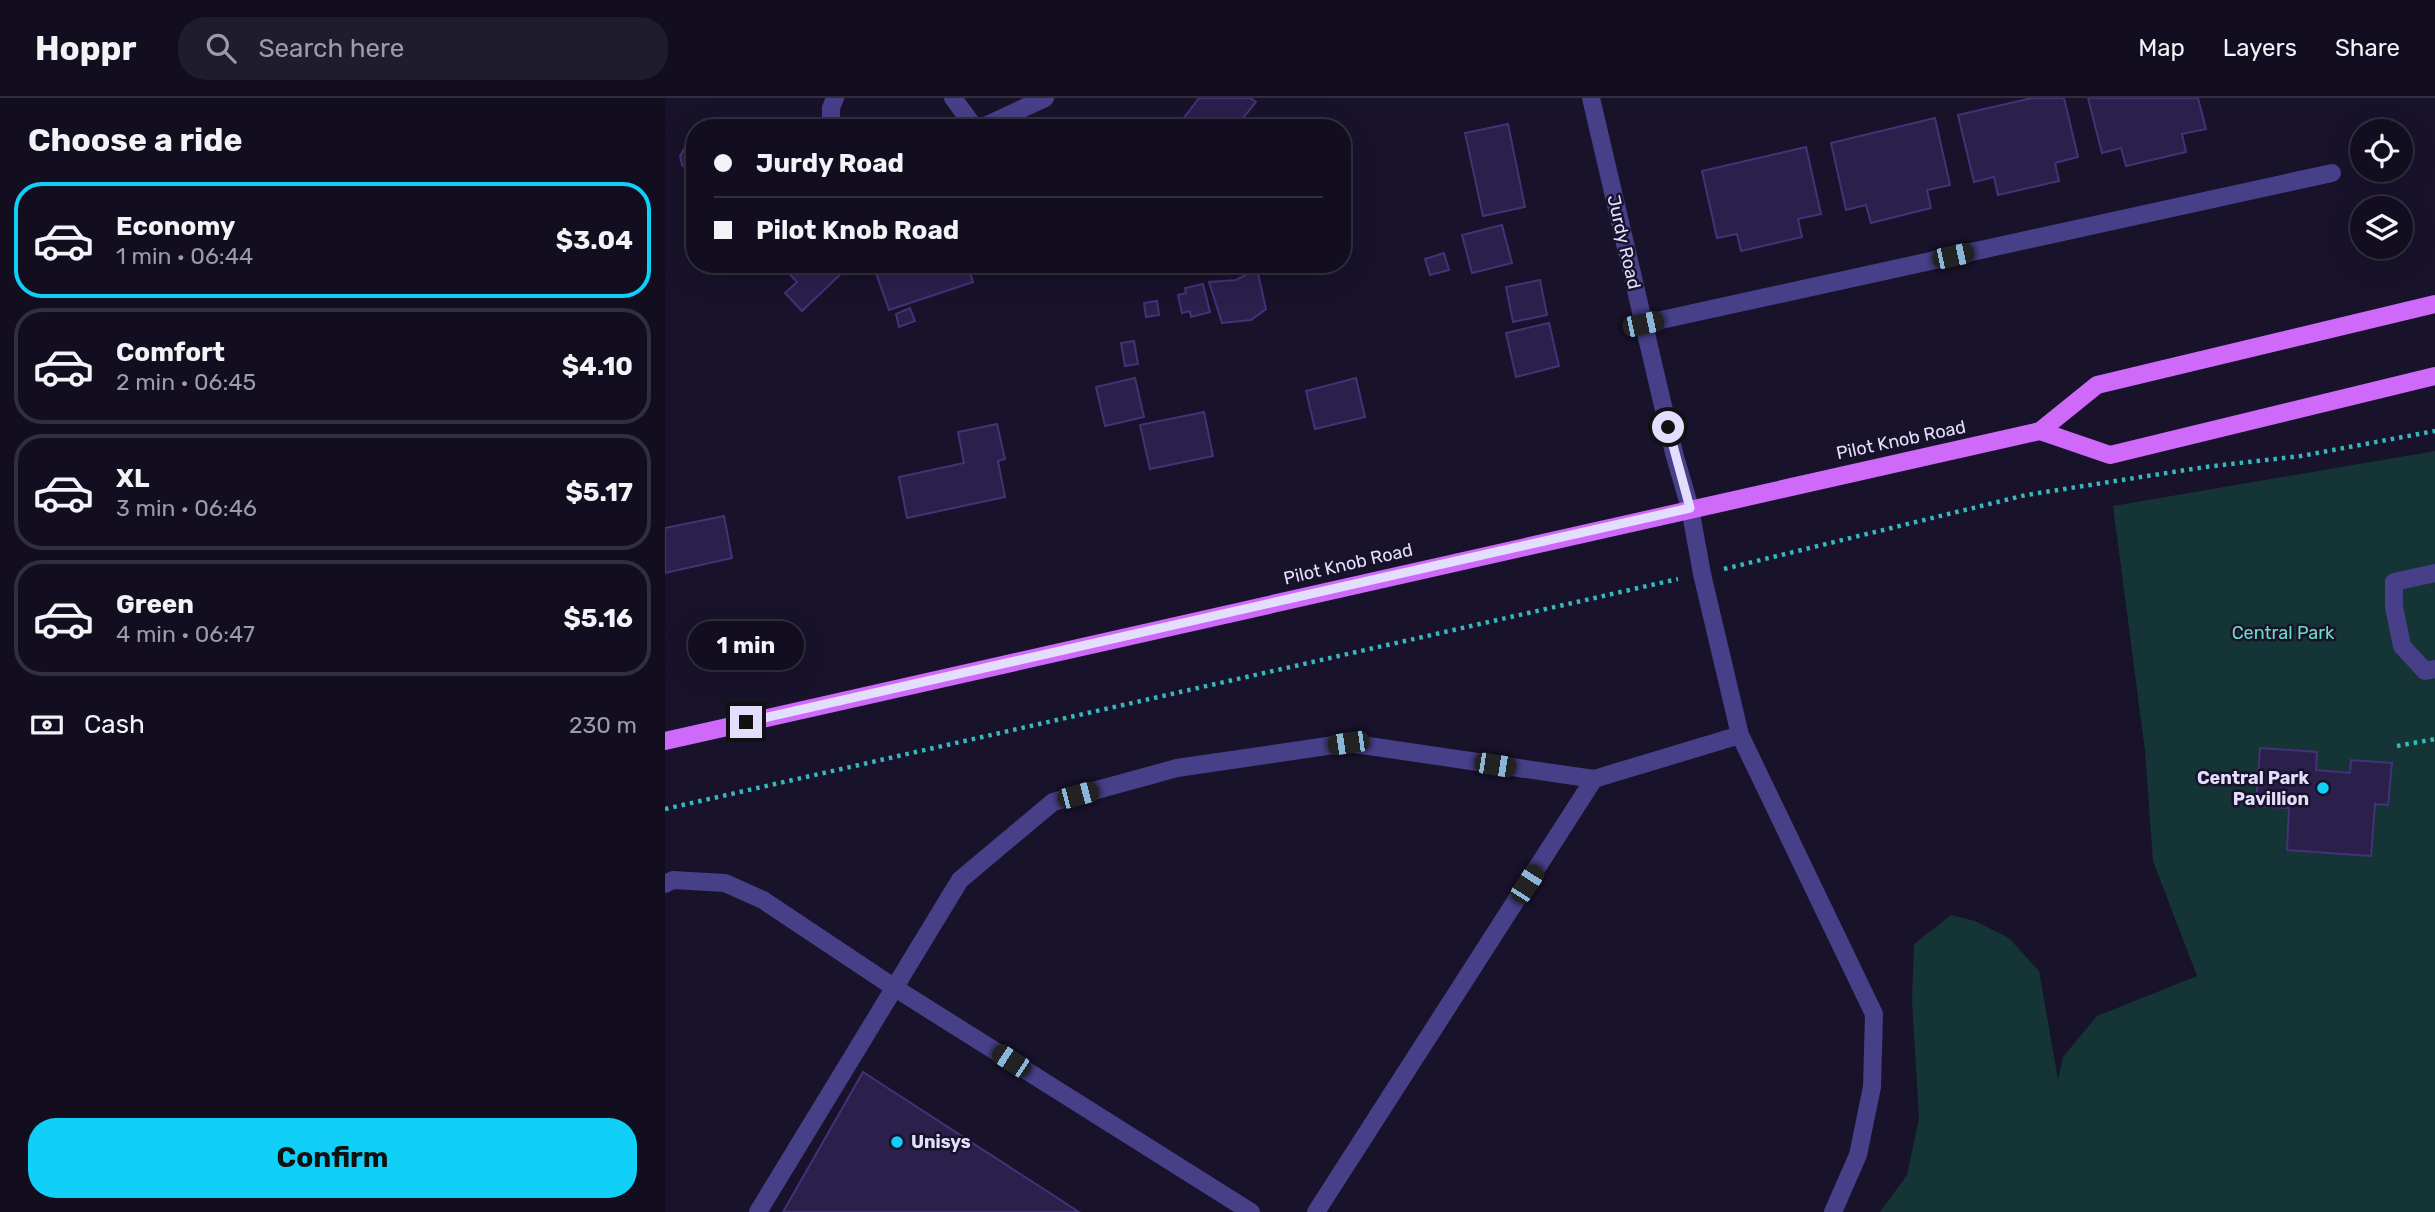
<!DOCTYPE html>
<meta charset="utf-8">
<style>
body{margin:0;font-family:Rubik,sans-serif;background:#1f1c2d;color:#f1f3f6;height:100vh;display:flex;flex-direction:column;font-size:26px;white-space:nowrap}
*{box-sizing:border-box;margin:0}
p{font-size:23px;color:#9c9ca5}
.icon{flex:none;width:38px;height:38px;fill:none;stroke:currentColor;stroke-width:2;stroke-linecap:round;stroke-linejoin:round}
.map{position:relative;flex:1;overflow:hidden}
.side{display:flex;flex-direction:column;background:#120e20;width:665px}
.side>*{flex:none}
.hud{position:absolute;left:21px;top:21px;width:665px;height:154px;border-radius:28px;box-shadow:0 7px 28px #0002,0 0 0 2px #312e3e;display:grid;align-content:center;height:154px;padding:0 28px;background:#120e20}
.controls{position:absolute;left:1685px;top:21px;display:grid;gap:14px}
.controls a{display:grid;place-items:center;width:63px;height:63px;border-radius:50%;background:#120e20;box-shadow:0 7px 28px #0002,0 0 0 2px #312e3e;font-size:35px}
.end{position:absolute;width:32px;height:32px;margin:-16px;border:9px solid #e4defe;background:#111;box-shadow:0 0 0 4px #111}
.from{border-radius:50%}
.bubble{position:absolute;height:49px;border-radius:24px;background:#120e20;box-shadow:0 7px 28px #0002,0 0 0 2px #312e3e;font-size:23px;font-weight:700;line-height:49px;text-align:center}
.car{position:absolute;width:21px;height:42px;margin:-21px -10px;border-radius:9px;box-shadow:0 0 5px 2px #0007;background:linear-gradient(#222 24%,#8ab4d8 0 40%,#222 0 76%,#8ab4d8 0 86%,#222 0)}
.hud b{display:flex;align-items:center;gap:24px;height:66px;font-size:26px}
.hud b+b{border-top:2px solid #312e3e}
.hud i{width:18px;height:18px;background:#f1f3f6}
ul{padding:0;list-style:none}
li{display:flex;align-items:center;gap:21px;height:116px;margin:0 14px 10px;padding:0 14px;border:4px solid #312e3e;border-radius:28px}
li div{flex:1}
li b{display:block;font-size:26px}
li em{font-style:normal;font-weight:700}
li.current{border-color:#11d0f7}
li>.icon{width:63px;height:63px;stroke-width:1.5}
h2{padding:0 28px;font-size:32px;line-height:84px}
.pay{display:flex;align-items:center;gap:18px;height:77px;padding:0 28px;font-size:26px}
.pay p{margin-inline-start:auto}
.action{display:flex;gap:14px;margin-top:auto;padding:14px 28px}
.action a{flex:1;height:80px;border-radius:28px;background:#11d0f7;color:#111;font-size:28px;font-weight:700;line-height:80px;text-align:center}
header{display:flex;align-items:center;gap:42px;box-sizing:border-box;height:98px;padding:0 35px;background:#120e20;border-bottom:2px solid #312e3e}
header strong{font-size:33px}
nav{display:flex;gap:38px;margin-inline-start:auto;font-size:24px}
.search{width:490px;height:63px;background:#1f1c2d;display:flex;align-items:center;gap:18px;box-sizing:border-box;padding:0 24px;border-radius:28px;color:#9c9ca5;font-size:26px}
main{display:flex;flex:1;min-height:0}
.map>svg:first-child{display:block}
.green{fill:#153435}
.building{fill:#2b1f4c;stroke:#443277;stroke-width:2}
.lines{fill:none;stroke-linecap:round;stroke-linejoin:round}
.path{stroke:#35b9ba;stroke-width:4.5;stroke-dasharray:3.5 5;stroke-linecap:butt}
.minor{stroke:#473f88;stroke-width:18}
.major{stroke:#ce69fa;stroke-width:18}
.route{stroke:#e4defe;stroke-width:9}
.poi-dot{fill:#11d0f7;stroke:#18122b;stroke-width:2.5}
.labels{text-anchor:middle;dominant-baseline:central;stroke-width:5;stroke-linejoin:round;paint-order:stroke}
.street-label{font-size:18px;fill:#e4defe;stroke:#18122b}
.park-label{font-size:18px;fill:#6addc9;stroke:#18122b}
.poi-label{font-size:18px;font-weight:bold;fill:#e4defe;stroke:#18122b;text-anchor:end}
</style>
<header>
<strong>Hoppr</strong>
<div class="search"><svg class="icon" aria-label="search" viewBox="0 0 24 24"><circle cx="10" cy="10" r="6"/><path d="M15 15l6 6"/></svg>Search here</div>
<nav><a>Map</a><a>Layers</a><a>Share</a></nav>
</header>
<main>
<section class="side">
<h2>Choose a ride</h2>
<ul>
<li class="current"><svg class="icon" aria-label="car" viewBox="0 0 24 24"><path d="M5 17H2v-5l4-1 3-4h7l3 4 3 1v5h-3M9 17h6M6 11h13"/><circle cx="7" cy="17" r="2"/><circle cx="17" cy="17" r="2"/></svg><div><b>Economy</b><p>1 min · 06:44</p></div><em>$3.04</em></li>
<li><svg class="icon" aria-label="car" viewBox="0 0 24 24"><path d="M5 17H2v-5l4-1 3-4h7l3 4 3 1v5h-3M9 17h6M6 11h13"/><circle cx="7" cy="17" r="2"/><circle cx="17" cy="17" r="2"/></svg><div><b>Comfort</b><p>2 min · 06:45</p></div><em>$4.10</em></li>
<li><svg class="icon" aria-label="car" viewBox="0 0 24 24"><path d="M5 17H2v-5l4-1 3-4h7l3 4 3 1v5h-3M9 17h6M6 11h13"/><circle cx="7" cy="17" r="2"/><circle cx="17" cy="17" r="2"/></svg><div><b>XL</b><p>3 min · 06:46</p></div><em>$5.17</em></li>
<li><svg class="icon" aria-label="car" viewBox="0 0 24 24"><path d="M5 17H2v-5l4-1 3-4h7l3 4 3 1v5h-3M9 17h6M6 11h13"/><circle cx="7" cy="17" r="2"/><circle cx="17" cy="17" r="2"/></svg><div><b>Green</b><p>4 min · 06:47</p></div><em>$5.16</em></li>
</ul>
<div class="pay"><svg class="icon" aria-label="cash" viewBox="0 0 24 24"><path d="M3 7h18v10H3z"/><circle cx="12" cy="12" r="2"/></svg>Cash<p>230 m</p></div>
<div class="action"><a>Confirm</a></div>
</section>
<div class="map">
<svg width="1770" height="1114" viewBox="0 0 1770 1114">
<rect width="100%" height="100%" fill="#18122b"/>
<path class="green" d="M1770 353V1114H1215L1242 1077 1254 1020 1247 902 1249 846 1286 817 1310 823 1344 840 1374 873 1393 981 1398 959 1432 918 1532 878 1488 763 1480 653 1448 408Z"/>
<path class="building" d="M534 0H585L591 4 570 30H521L515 25Z
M1367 0H1399L1413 59 1390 65 1394 83 1333 97 1329 79 1309 84 1293 17Z
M1423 0H1533L1541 31 1517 36 1521 54 1461 68 1456 50 1437 55Z
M1270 20 1285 87 1262 92 1266 110 1206 125 1201 107 1181 112 1166 45Z
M843 26 860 109 818 118 800 35Z
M30 46V73L27 74 17 67 15 58 21 48Z
M1141 49 1156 116 1133 121 1137 139 1076 153 1072 136 1052 140 1037 73Z
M837 127 847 165 807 175 797 137Z
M779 155 784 172 765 177 760 161Z
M115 166H175L180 172 137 213 120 195 132 184Z
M236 166H302L308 184 224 212 211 175Z
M592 171 601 211 586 222 557 225 544 184 571 182Z
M875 182 882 217 848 224 841 189Z
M538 186 545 214 526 219 525 213 517 215 513 197 521 195 520 190Z
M492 203 494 217 481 219 479 205Z
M245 210 250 223 234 229 231 216Z
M884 225 894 268 851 279 841 235Z
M469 243 473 266 460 268 456 245Z
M470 280 479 319 440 328 431 289Z
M691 280 700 319 650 331 641 293Z
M539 314 548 358 485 371 475 327Z
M332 326 340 361 333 363 340 399 242 420 234 379 299 365 293 334Z
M59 418 67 460 0 475V430Z
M1595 650 1652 654 1651 672 1685 675 1686 662 1727 665 1723 707 1710 706 1706 758 1622 752 1624 710 1591 708Z
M198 974 414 1114H118Z"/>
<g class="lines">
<path class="path" d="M1059 471 1361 397 1540 369 1636 358 1770 333
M1732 648 1770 641
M0 711 1013 481"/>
<path class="minor" d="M288 0 310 30
M926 0 1009 355 1025 410 1037 476 1075 637 1209 916 1207 989 1193 1057 1168 1114
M166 30V10L170 0
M316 30 380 0
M978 226 1667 75
M1770 475 1729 484V509L1737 548 1760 573 1770 571
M0 786 8 782 60 785 98 802 230 890 586 1114
M93 1114 295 782 388 704 512 670 683 645 929 681 1075 637
M651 1114 929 681"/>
<path class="major" d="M1375 333 1445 357 1770 278
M0 643 1375 333 1432 287 1770 206"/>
</g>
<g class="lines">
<path class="route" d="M81 624 1025 410 1003 329"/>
</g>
<g class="poi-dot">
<circle cx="1658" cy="690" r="7"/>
<circle cx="232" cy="1044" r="7"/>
</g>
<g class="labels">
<g class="street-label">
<text transform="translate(959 144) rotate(77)">Jurdy Road</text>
<text transform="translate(1236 342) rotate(-12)">Pilot Knob Road</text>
<text transform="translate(683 466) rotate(-13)">Pilot Knob Road</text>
</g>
<g class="park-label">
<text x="1618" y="535">Central Park</text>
</g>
<g class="poi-label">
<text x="1644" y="680">Central Park<tspan x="1644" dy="21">Pavillion</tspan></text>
<text x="246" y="1044" text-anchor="start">Unisys</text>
</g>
</g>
</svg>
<div class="controls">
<a><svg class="icon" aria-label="locate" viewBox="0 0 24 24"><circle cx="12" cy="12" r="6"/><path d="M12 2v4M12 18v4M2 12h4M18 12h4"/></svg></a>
<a><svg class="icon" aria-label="layers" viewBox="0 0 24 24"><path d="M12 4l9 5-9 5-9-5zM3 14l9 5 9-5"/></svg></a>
</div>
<i class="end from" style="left:1003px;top:329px"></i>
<i class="end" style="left:81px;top:624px"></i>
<div class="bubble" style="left:23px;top:523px;width:116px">1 min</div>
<i class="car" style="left:1288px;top:158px;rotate:78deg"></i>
<i class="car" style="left:978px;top:226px;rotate:78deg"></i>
<i class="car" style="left:683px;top:645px;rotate:262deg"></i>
<i class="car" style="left:830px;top:667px;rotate:99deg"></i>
<i class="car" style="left:413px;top:697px;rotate:75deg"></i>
<i class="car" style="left:862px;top:786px;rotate:33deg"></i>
<i class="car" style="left:346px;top:963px;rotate:303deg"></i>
<div class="hud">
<b><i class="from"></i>Jurdy Road</b>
<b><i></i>Pilot Knob Road</b>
</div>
</div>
</main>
